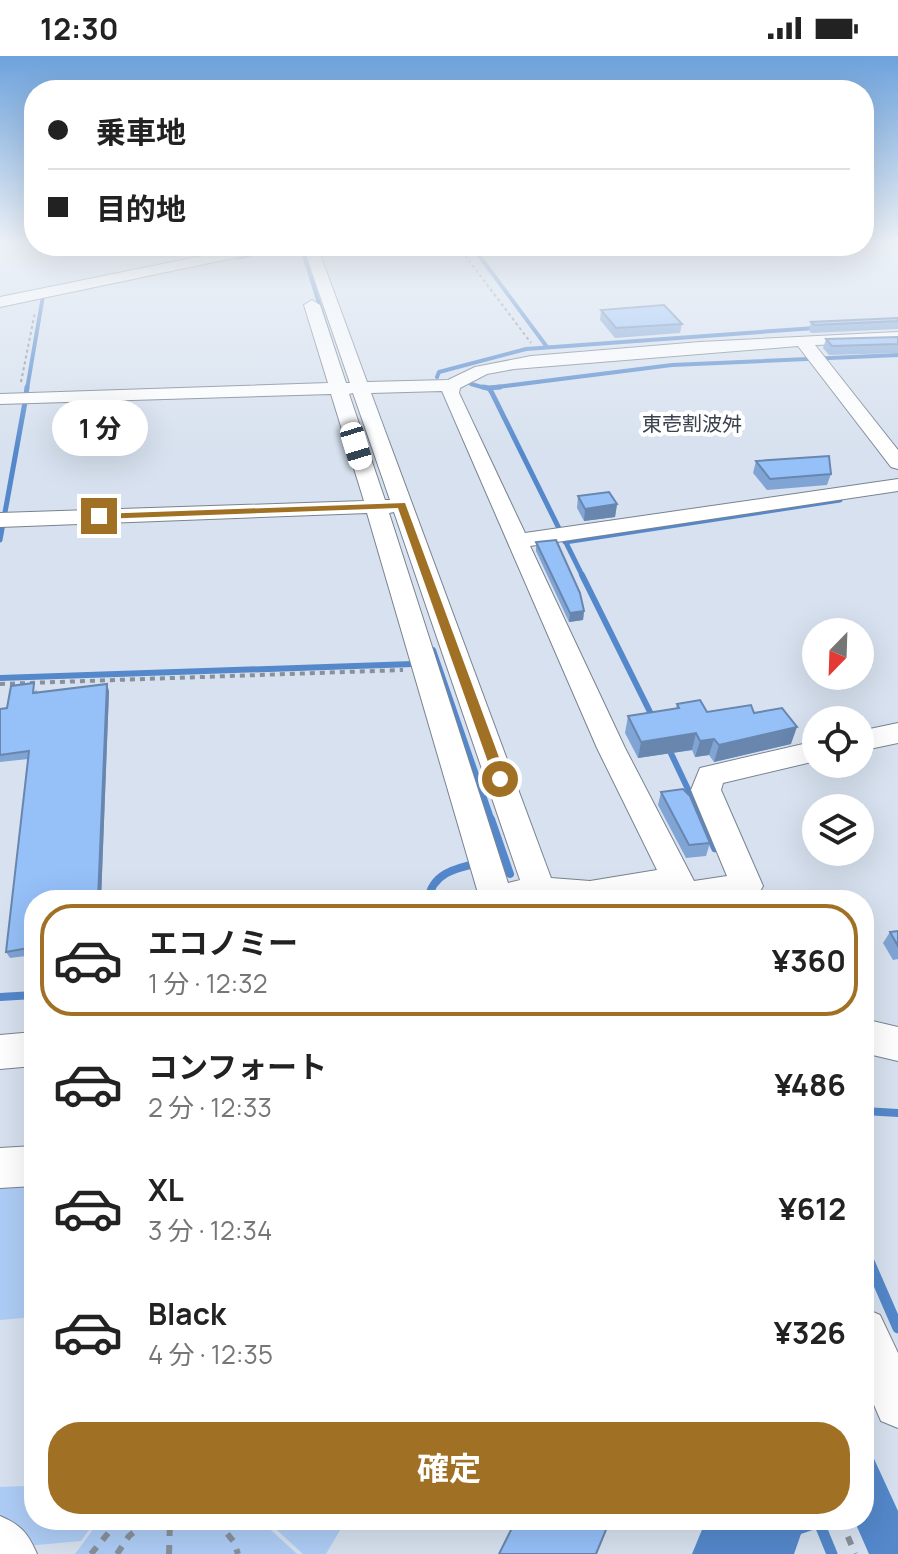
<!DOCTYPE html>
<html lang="ja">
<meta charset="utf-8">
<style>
body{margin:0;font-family:Manrope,"Noto Sans JP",sans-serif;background:#f2f2f2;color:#222;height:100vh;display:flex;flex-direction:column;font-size:30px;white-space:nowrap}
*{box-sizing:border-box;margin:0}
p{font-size:26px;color:#767676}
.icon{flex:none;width:44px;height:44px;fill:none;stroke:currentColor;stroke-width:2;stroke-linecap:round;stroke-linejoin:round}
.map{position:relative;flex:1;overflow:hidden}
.drawer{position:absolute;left:24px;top:834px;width:850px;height:640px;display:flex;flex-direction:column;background:#fff;border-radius:32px;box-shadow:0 8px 32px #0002}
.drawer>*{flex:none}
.top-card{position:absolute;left:24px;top:24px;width:850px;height:176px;border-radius:32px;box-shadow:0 8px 32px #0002;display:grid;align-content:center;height:176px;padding:0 24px;background:#fff}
.needle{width:52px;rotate:203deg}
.controls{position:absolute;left:802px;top:562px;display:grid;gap:16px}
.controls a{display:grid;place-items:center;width:72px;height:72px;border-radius:50%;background:#fff;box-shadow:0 8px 32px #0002;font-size:40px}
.end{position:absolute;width:36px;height:36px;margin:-18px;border:10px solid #a07124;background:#fff;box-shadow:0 0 0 4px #fff}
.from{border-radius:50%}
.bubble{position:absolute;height:56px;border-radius:28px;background:#fff;box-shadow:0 8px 32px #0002;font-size:26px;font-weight:700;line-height:56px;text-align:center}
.car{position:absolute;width:24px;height:48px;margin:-24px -12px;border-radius:10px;box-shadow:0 0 6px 2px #0007;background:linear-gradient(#fff 24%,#345 0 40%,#fff 0 76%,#345 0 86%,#fff 0)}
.top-card b{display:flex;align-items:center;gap:28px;height:76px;font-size:30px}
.top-card b+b{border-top:2px solid #e0e0e0}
.top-card i{width:20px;height:20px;background:#222}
ul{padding:14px 0 0;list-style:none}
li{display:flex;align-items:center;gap:24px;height:112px;margin:0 16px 12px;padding:0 8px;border:4px solid transparent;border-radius:32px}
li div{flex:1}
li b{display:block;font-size:30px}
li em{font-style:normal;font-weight:700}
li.current{border-color:#a07124}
li>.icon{width:72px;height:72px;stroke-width:1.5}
.action{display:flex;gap:16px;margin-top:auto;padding:16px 24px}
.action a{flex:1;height:92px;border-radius:32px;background:#a07124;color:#fff;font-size:32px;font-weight:700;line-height:92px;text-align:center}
.status{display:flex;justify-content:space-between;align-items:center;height:56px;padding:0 40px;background:#fff;direction:ltr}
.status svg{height:22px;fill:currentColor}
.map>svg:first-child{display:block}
.green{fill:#aecdf6}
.water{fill:#5488cb}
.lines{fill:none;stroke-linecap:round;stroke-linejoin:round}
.stream-far4{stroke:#5488cb;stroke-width:4}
.stream-far3{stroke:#5488cb;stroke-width:5}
.stream-far2{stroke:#5488cb;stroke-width:6}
.stream-far1{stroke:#5488cb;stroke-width:8}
.stream{stroke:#5488cb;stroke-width:11}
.canal{fill:#5488cb;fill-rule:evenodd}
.minor-casing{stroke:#798390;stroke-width:2}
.path-far2{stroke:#88909a;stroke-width:2;stroke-dasharray:3 3;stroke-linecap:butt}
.path-far1{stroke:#88909a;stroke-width:4;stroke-dasharray:5 5;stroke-linecap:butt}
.path{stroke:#88909a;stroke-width:6;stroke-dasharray:9 9;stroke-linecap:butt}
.minor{fill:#fff;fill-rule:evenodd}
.wall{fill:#80a5d5}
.shaded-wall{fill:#6886ae}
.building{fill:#95c0f8;stroke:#6886ae;stroke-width:2}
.route{fill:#a07124}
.labels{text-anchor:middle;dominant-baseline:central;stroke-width:8;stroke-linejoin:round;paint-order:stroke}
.far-neighbourhood-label{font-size:20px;fill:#39414d;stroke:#fff}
</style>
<div class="status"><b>12:30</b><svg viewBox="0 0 49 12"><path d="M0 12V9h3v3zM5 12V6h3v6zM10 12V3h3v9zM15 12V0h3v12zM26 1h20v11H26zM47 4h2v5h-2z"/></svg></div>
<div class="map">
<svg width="898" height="1498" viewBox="0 0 898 1498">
<rect width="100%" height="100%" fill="#d7e1ef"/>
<path class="green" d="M34 1122V1261L0 1264V1125Z
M27 1430V1442L34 1446V1464H96L81 1485 25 1490 0 1463V1431Z
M100 1464H260L297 1498H75Z
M266 1464H346L326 1498H303Z"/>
<path class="water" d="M864 1381 898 1455V1498H869L854 1464H864Z
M706 1464H842L801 1478 794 1498H692Z"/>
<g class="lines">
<path class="stream-far4" d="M301 190 346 333
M472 190 547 291
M324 192 341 190
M476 198 568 190
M437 321 439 316 526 293 815 272
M471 328 489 333
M489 332 672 309 898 299
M27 333 43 240"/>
<path class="stream-far3" d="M346 331 347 335
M483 331 489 332 492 337 583 521
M489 332 500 331
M26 339 27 331
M0 484 25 346
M565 486 840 444"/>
<path class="stream-far2" d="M582 519 653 662
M433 594 492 765
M0 622 413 608
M668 691 703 765"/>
<path class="stream-far1" d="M491 763 510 818
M702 763 715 792
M428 844C432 817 456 812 479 807
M0 941 34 939
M864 1055 898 1057"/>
<path class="stream" d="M864 1194 898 1272
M818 1464 832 1498"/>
<path class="canal" d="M269 190H292L238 204 232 200Z"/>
<g class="minor-casing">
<path id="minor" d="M251 190H278L271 194 0 251V241Z
M303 190H317L367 326 448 324 475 311 531 300 700 286 898 276V286L815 289 898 394V413L891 411 798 290 514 313 487 318 460 332 459 337 525 477 898 423V435L530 490 625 692 694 825 727 820 691 734 700 712 816 685V705L723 727 721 734 763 830 758 839 740 844H672L669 838 633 844H480L367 457 0 471V457L364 445 331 338 0 348V338L328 327 304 249 312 244 320 249 346 327H350ZM442 335 597 692 657 814 590 825 551 822 371 337ZM353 337 390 444H385L349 338ZM394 456 520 824 508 827 389 457Z
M898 667V687L860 695V675Z
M864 963 898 971V1005L864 997Z
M34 976V1010L0 1013V979Z
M34 1090V1130L0 1132V1092Z
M864 1252 880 1259 898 1297V1372L881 1365 864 1326Z
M0 1460C21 1469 28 1477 37 1498H0Z"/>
</g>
<path class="path-far2" d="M458 190 531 287
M21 326 35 256"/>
<path class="path-far1" d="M0 628 403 614"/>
<path class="path" d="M216 1464 234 1486 238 1498
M841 1464 855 1498
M91 1498 119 1464
M117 1498 129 1480 149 1464
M169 1498 170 1464"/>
<use href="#minor" class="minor"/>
</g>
<path class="wall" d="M601 254 682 268 680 277 615 282 600 264Z
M898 262V273L811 277 809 274 811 266Z
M826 283 898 288V297L829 299 823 292Z
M756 405 831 418 827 429 767 434 753 417Z
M578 440 617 448 615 461 584 465 577 452Z
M536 486 584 555 583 564 569 566 536 495Z
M37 634V637L109 635 101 844H34V899L10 902 6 896 28 703 0 706V653L7 652Z
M677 648 707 656 754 657 791 688 714 706 709 699 695 701 692 694 638 702 625 677 628 660 676 653Z
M661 736 710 787 706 800 686 802 658 749Z
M898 875V903L893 904 883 887 890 876Z"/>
<path class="shaded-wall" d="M617 448 615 461 584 465 585 453Z
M584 555 583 564 569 566 570 557Z
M107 628 109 635 101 844H98Z
M797 671 791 688 714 706 719 689Z
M696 677 692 694 638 702 641 686Z
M714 683 709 699 695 701 700 685Z"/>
<path class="building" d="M664 249 682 268 616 272 601 254Z
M898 262V265L814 269 811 266Z
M898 281V288L832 290 826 283Z
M829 400 831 418 770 423 756 405Z
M609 436 617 448 585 453 578 440Z
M556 484 580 537 584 555 570 557 536 486Z
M34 627 33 637 107 628 98 844H34V891L6 896 29 695 0 699V653L7 652 11 630Z
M700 644 707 656 751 649 754 657 782 652 797 671 719 689 714 683 700 685 696 677 641 686 628 660 679 652 677 648Z
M683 733 690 740 710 787 689 789 661 736Z
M898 875V890L890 876Z
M516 1464H610L596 1498H499Z"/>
<linearGradient id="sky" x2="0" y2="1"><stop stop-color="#6da2dc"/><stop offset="0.47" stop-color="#edf2f8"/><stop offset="1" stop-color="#edf2f8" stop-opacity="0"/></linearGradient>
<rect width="898" height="397" fill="url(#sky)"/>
<path class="route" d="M405 447 507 723 505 726H496L494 723 398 452 99 463 94 460 99 458Z"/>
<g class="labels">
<g class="far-neighbourhood-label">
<text x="692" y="367">東壱割波舛</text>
</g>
</g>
</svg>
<div class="controls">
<a><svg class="needle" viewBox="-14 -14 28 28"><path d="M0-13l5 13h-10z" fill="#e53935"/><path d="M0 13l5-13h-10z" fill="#767676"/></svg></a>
<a><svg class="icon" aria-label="locate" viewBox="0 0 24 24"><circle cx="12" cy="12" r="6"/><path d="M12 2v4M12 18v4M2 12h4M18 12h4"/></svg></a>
<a><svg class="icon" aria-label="layers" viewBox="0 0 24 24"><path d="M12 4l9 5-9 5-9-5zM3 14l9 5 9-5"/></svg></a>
</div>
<i class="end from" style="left:500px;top:723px"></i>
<i class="end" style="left:99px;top:460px"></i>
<div class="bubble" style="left:52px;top:344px;width:96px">1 分</div>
<i class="car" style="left:356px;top:390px;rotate:163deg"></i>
<div class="top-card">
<b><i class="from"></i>乗車地</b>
<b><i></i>目的地</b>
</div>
<section class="drawer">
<ul>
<li class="current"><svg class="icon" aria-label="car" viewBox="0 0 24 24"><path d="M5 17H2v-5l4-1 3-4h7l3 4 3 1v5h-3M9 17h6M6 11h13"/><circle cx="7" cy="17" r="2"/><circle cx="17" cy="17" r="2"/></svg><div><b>エコノミー</b><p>1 分 · 12:32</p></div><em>¥360</em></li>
<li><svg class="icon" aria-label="car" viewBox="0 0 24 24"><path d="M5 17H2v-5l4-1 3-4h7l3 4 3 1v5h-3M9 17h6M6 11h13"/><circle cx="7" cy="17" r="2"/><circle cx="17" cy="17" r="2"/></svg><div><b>コンフォート</b><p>2 分 · 12:33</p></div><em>¥486</em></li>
<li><svg class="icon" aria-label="car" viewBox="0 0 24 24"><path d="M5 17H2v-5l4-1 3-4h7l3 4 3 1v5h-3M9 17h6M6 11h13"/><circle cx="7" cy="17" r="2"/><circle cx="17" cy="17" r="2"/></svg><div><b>XL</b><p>3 分 · 12:34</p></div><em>¥612</em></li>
<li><svg class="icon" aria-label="car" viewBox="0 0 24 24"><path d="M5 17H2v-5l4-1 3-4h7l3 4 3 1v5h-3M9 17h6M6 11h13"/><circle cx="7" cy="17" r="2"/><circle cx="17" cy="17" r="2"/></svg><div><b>Black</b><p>4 分 · 12:35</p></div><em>¥326</em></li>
</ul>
<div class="action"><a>確定</a></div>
</section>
</div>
